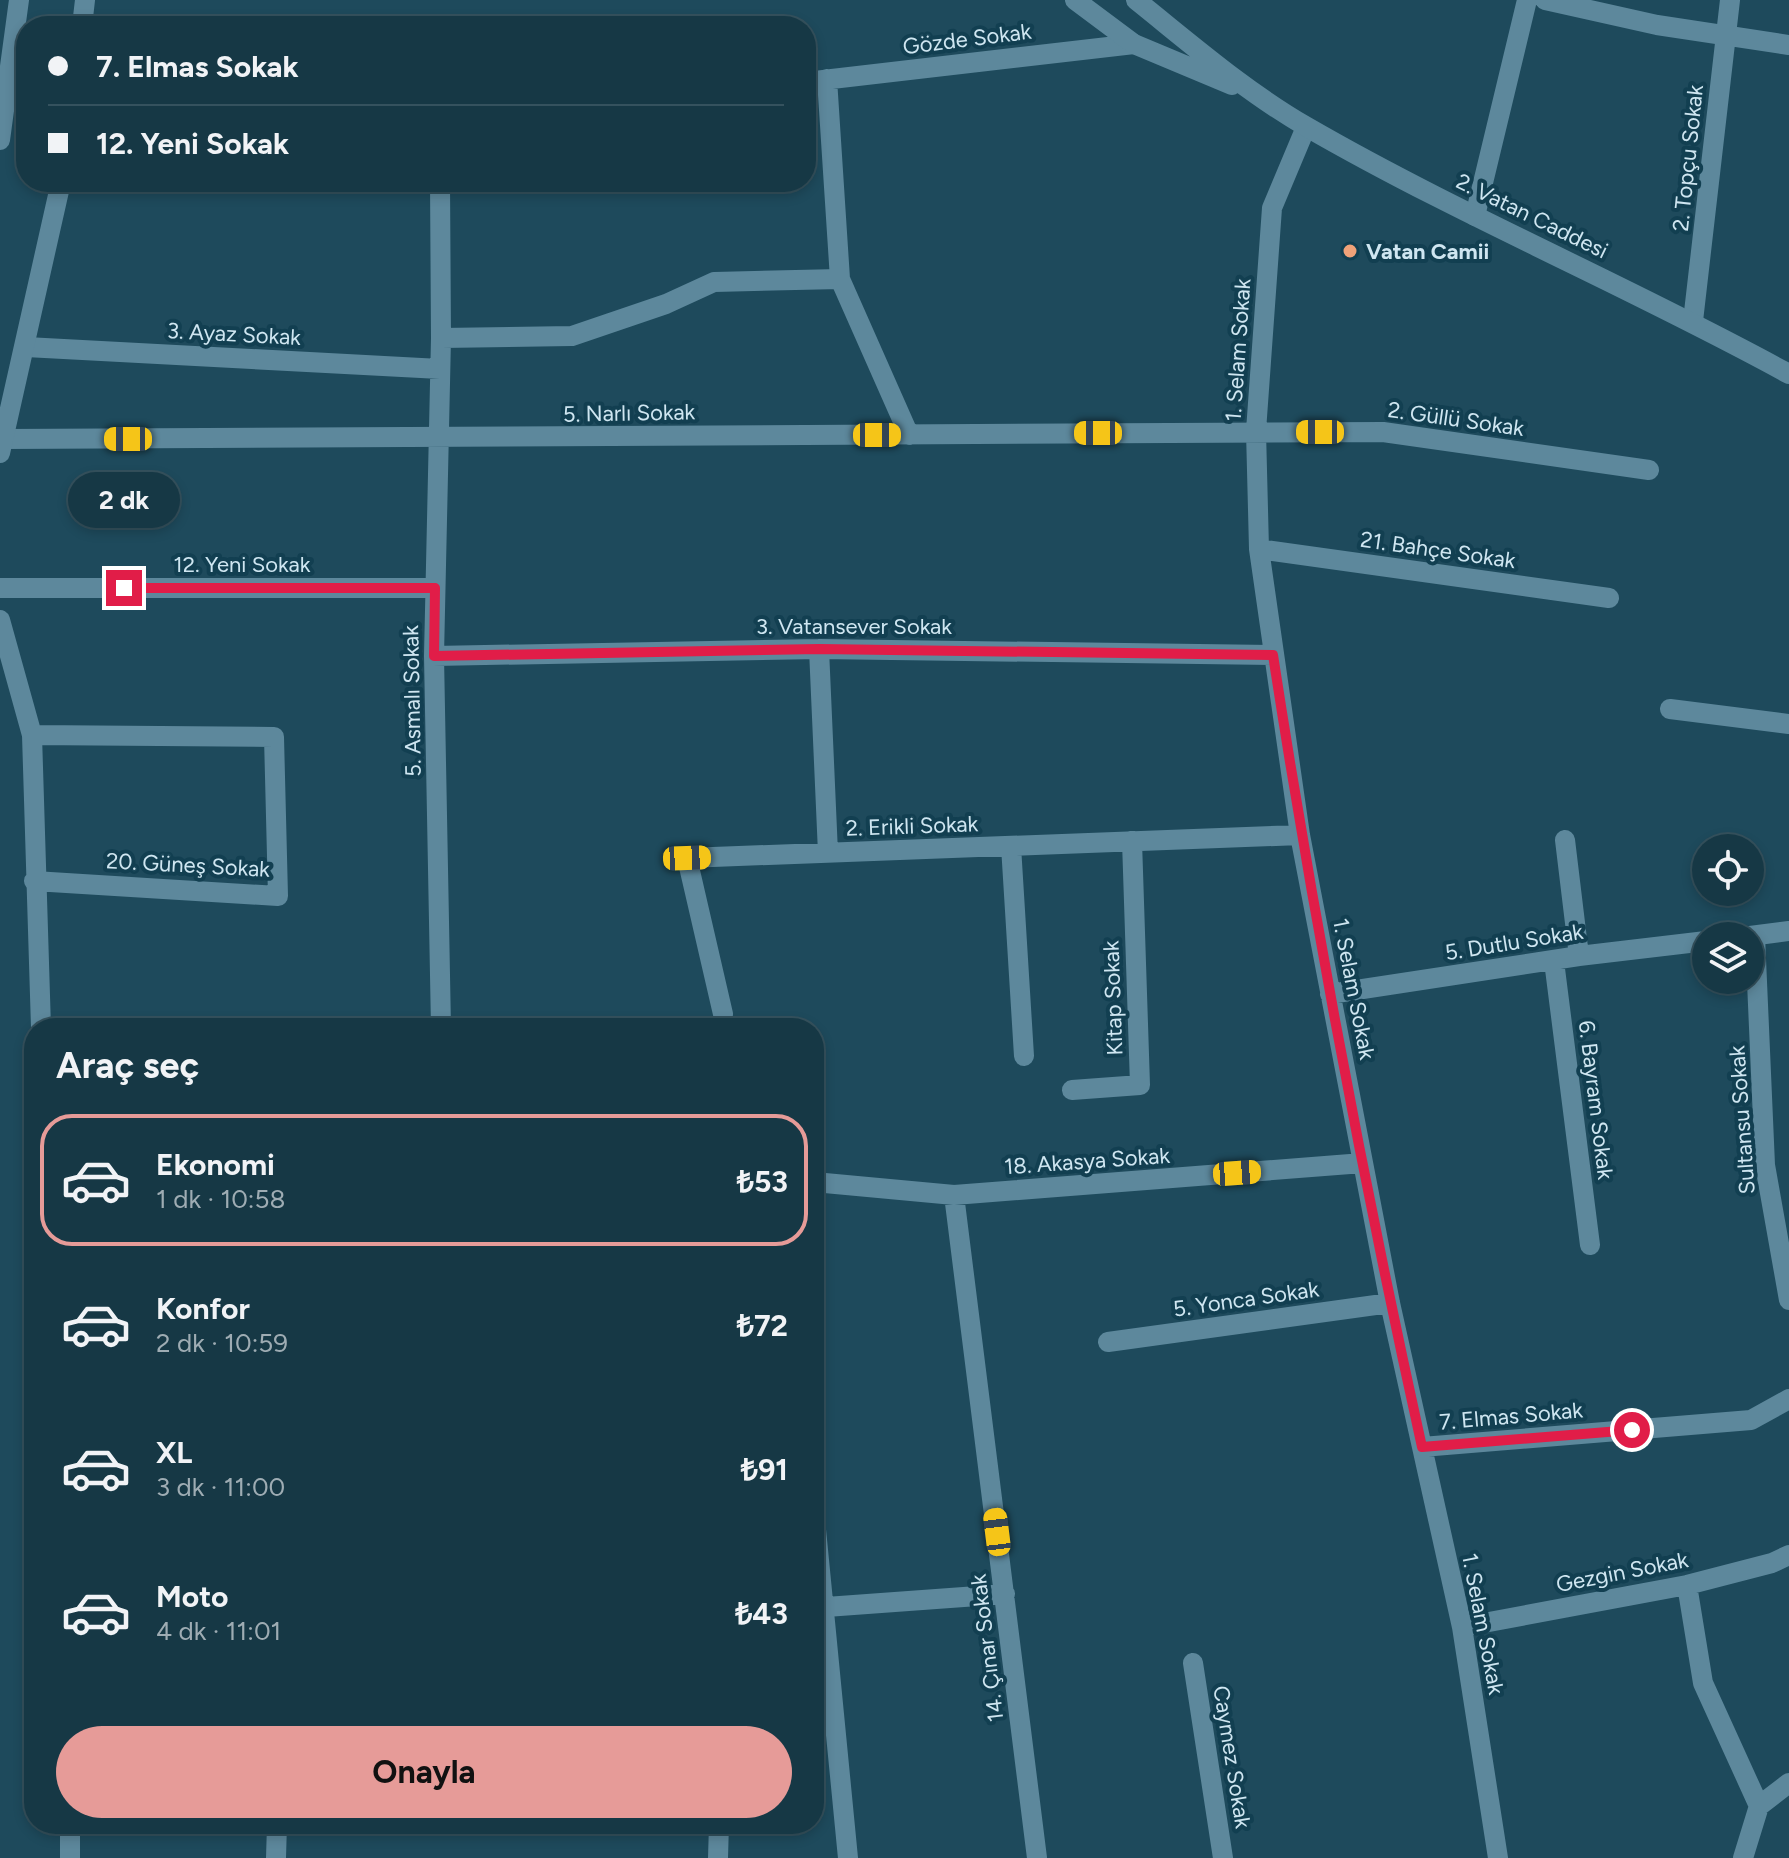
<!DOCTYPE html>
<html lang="tr">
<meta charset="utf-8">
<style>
body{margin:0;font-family:Figtree,sans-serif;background:#234350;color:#f1f3f6;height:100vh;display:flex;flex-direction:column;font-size:30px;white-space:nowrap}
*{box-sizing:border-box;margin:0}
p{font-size:26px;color:#9eacb3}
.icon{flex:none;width:44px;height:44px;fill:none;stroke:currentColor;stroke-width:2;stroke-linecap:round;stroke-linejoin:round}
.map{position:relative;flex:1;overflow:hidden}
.panel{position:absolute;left:24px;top:1018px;width:800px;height:816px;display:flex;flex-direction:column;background:#163845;border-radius:32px;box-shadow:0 4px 12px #0003,0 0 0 2px #35525e}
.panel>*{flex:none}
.guide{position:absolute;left:16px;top:16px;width:800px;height:176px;border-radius:32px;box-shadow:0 4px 12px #0003,0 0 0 2px #35525e;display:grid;align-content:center;height:176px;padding:0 32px;background:#163845}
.buttons{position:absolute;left:1692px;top:834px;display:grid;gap:16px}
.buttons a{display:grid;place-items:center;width:72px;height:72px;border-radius:50%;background:#163845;box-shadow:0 4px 12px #0003,0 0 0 2px #35525e;font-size:40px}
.end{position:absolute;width:36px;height:36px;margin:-18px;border:10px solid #e11d48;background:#fff;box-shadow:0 0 0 4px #fff}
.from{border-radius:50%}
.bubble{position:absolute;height:56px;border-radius:28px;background:#163845;box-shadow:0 4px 12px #0003,0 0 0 2px #35525e;font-size:26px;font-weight:700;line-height:56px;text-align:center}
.car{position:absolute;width:24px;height:48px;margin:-24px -12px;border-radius:10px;box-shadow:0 0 6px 2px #0007;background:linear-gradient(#f5c518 24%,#345 0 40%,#f5c518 0 76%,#345 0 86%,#f5c518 0)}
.guide b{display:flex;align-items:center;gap:28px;height:76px;font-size:30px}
.guide b+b{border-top:2px solid #35525e}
.guide i{width:20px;height:20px;background:#f1f3f6}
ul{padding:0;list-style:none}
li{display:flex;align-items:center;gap:24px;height:132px;margin:0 16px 12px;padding:0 16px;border:4px solid transparent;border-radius:32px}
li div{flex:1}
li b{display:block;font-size:30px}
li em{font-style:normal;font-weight:700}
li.active{border-color:#e69b98}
li>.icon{width:72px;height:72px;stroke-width:1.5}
h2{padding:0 32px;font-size:36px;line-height:96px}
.cta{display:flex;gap:16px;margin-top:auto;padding:16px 32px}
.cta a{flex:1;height:92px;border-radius:48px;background:#e69b98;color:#111;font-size:32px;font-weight:700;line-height:92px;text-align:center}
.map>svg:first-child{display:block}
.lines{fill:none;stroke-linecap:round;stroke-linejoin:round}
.street{stroke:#5d889c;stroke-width:20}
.secondary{stroke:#5d889c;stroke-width:20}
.route{stroke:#e11d48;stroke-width:10}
.poi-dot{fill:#f0a279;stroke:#123f51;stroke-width:3}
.labels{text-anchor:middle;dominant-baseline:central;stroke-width:8;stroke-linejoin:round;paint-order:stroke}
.street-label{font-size:22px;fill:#cfe6f1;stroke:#123f51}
.poi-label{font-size:22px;font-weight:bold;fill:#cfe6f1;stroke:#123f51;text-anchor:start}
</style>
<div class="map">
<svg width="1789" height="1858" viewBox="0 0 1789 1858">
<rect width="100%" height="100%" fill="#1e4a5c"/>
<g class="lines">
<path class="street" d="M1545 0 1657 25 1789 45
M827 79 840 279 909 435
M806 82 1134 44
M1306 127 1272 208 1256 431 1259 549 1300 835 1390 1303 1462 1627 1498 1858
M440 182 441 338 434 656 441 1028
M1475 216 1527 0
M1693 321 1730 0
M441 338 572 336 666 304 714 282 840 279
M26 347 440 369
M4 439 1383 432 1649 470
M1259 549 1609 598
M0 588H435
M0 620 32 735 41 1028
M819 649 828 853
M434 656 819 649 1273 655
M1670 709 1789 724
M32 735 274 737 278 896 34 881
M1565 840 1579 956
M1011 846 1024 1056
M1750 936 1789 931
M1755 936 1765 1165 1789 1300
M1554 961 1590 1245
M1330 994 1579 956 1706 941
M723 1014 687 858 1300 835
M1072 1090 1140 1085 1132 841
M814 1182 954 1195 1363 1163
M954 1195 1037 1858
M1108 1342 1390 1303
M1422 1447 1751 1420 1789 1399
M814 1509 848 1858
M1687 1585 1703 1683 1759 1806
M826 1607 1005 1594
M1462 1627 1687 1585 1772 1563 1789 1555
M1193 1663 1223 1858
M70 1824V1858
M276 1858 277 1824
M718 1858 719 1824
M1743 1858 1759 1806 1789 1783"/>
<path class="secondary" d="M1075 0 1134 44 1232 85
M1136 0C1191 44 1246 92 1307 127 1463 217 1631 287 1789 374
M82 26 85 0
M0 140 19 0
M0 453 61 182"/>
</g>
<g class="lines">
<path class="route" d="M124 588H435L434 656 819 649 1273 655C1314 921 1364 1185 1422 1447L1632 1430"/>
</g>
<circle class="poi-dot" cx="1350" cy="251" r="8"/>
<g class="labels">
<g class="street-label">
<text transform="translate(967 39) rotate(-7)">Gözde Sokak</text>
<text transform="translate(1688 158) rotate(-84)">2. Topçu Sokak</text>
<text transform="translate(1532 216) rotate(26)">2. Vatan Caddesi</text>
<text transform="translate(234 334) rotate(3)">3. Ayaz Sokak</text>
<text transform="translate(1238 350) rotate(-86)">1. Selam Sokak</text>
<text transform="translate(629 413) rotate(-1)">5. Narlı Sokak</text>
<text transform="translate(1456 419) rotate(8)">2. Güllü Sokak</text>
<text transform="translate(1438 550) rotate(8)">21. Bahçe Sokak</text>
<text x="242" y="564">12. Yeni Sokak</text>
<text x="854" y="626">3. Vatansever Sokak</text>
<text transform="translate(412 701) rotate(-91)">5. Asmalı Sokak</text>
<text transform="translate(912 826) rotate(-2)">2. Erikli Sokak</text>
<text transform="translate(188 865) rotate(3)">20. Güneş Sokak</text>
<text transform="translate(1514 942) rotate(-9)">5. Dutlu Sokak</text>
<text transform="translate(1354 989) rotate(79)">1. Selam Sokak</text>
<text transform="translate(1113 998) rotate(-92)">Kitap Sokak</text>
<text transform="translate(1596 1100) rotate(83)">6. Bayram Sokak</text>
<text transform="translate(1742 1120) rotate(-94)">Sultansu Sokak</text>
<text transform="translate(1087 1161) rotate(-4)">18. Akasya Sokak</text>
<text transform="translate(1246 1299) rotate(-8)">5. Yonca Sokak</text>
<text transform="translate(1511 1416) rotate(-5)">7. Elmas Sokak</text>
<text transform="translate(1622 1572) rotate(-11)">Gezgin Sokak</text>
<text transform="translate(1483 1624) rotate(79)">1. Selam Sokak</text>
<text transform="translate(987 1648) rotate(-97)">14. Çınar Sokak</text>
<text transform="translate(1232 1757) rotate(81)">Caymez Sokak</text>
</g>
<g class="poi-label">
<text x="1366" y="251">Vatan Camii</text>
</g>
</g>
</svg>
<div class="buttons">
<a><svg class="icon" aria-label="locate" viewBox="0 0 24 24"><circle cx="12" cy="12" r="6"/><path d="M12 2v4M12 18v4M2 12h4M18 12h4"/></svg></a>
<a><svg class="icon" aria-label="layers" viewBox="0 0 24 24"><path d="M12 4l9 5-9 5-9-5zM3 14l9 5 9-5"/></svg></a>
</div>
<i class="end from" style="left:1632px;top:1430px"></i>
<i class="end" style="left:124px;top:588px"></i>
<div class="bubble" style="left:68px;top:472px;width:112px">2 dk</div>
<i class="car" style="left:1320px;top:432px;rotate:270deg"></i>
<i class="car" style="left:1098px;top:433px;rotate:270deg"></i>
<i class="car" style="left:877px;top:435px;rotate:90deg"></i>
<i class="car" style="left:128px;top:439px;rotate:270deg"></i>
<i class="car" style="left:687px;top:858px;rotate:88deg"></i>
<i class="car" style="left:1237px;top:1173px;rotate:86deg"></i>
<i class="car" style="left:997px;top:1532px;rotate:353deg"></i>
<div class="guide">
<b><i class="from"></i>7. Elmas Sokak</b>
<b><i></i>12. Yeni Sokak</b>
</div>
<section class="panel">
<h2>Araç seç</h2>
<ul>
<li class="active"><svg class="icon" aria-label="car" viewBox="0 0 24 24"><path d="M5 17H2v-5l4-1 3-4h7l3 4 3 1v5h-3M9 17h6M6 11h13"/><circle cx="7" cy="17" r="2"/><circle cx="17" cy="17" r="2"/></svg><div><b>Ekonomi</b><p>1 dk · 10:58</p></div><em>₺53</em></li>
<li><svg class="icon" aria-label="car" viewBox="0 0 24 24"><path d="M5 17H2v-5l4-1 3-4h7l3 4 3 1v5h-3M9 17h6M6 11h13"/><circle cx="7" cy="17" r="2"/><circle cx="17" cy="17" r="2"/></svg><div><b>Konfor</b><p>2 dk · 10:59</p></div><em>₺72</em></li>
<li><svg class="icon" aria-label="car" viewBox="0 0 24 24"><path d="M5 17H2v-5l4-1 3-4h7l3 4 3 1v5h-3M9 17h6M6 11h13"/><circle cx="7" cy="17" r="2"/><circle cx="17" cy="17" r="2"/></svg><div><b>XL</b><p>3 dk · 11:00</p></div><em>₺91</em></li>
<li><svg class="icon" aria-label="car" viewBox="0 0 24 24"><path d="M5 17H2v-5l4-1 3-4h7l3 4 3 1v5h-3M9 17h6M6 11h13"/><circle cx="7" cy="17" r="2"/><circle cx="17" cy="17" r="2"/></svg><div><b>Moto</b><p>4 dk · 11:01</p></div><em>₺43</em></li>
</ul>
<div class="cta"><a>Onayla</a></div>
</section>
</div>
